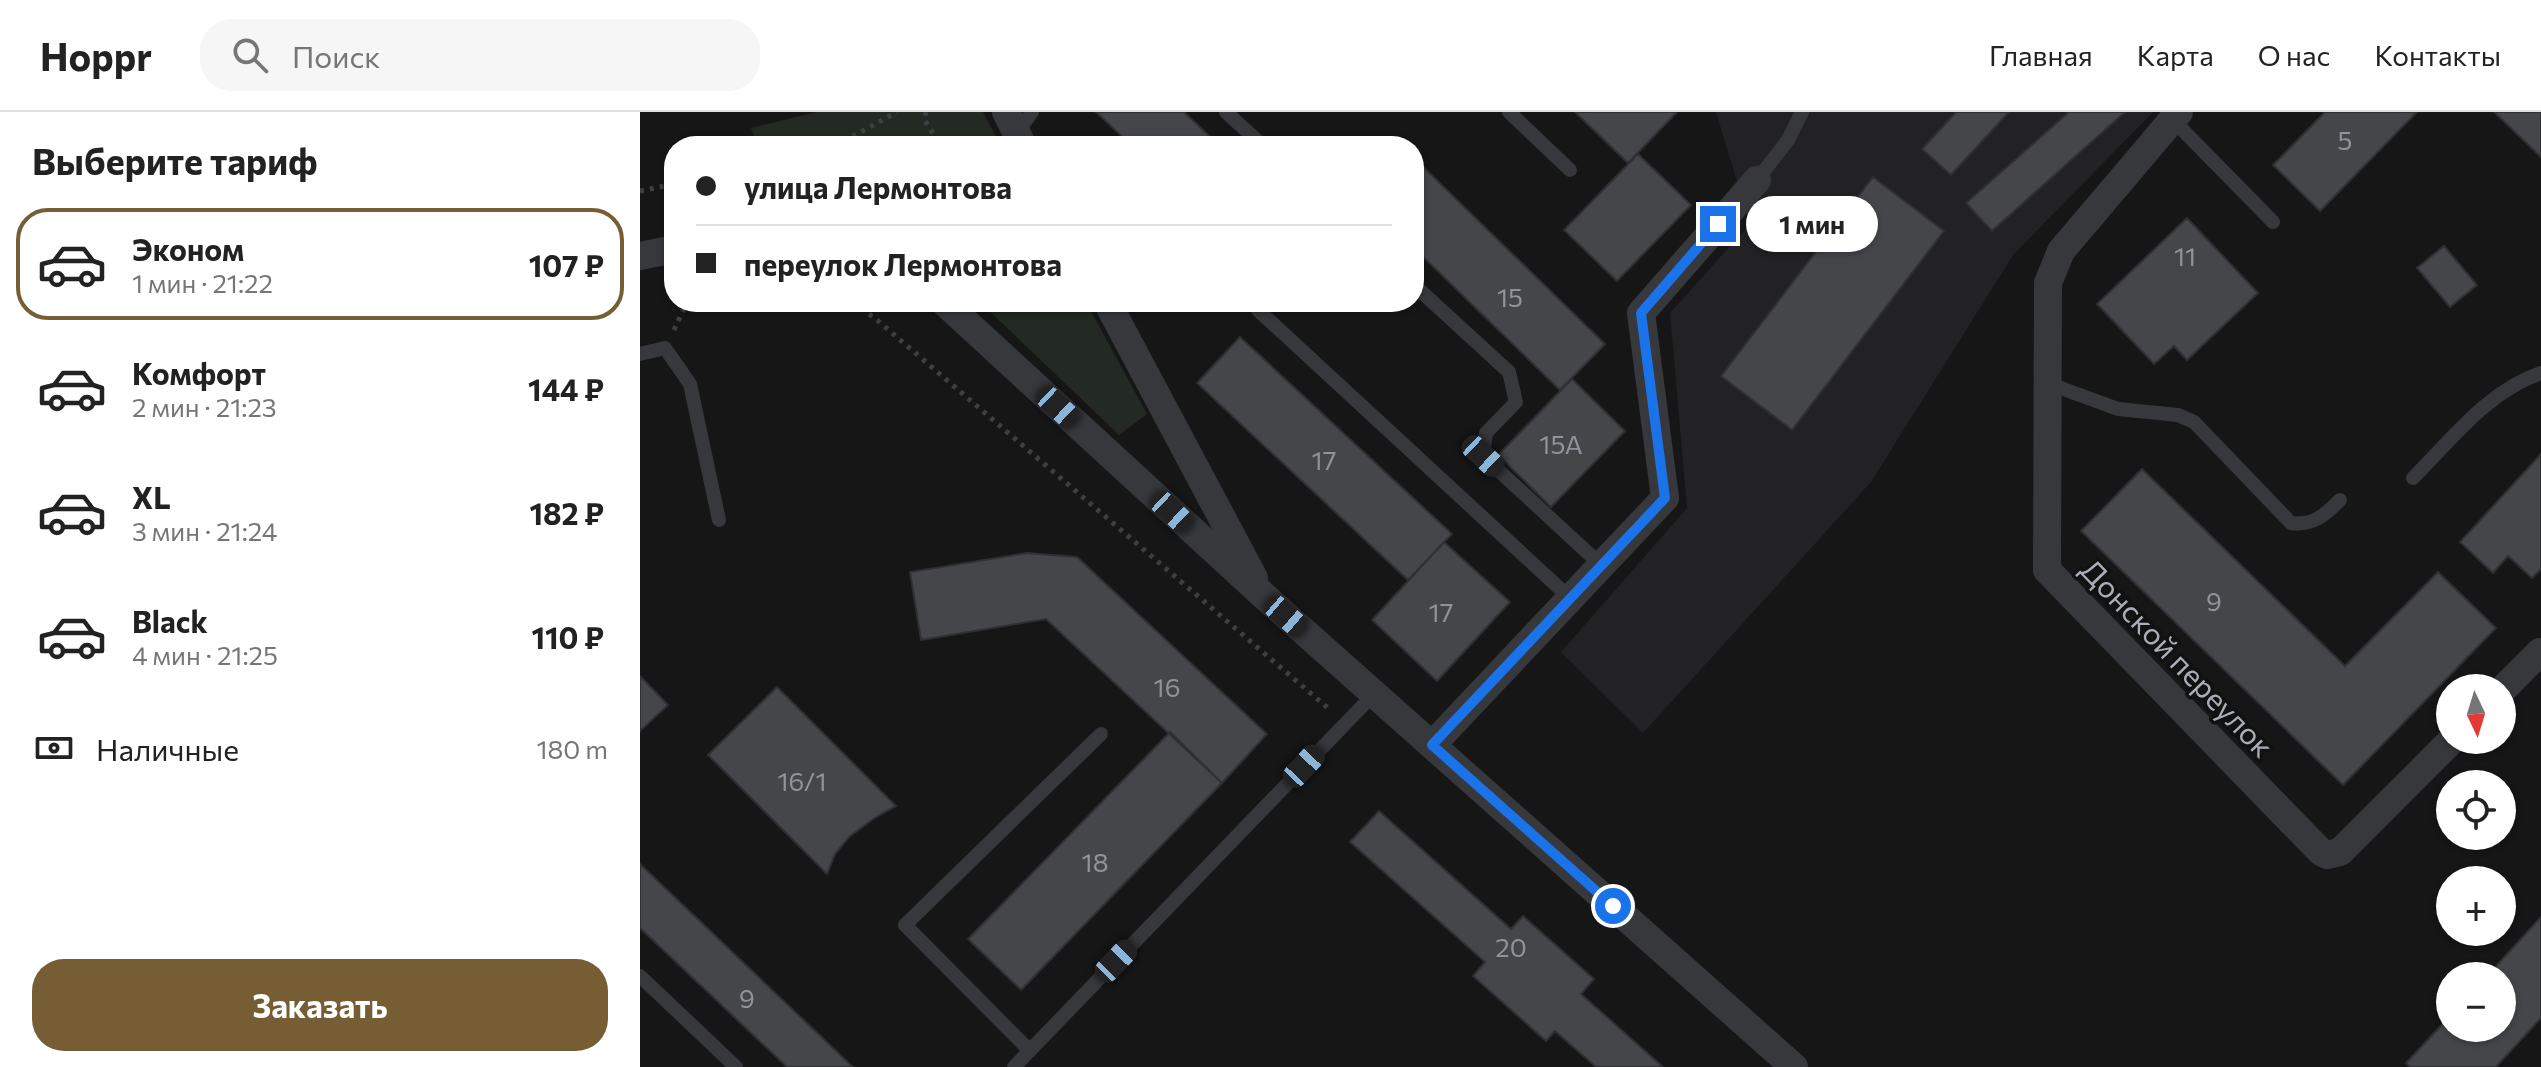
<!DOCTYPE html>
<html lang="ru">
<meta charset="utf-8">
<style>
body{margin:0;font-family:Commissioner,sans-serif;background:#f6f6f6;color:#222;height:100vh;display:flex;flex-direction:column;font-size:30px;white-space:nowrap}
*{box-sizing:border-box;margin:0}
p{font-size:26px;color:#767676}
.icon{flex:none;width:44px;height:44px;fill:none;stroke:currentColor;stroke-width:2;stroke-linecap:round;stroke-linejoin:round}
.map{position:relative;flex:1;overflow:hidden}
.panel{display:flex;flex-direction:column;background:#fff;width:640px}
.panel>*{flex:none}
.top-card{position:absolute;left:24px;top:24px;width:760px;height:176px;border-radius:32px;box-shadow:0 2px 6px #0004;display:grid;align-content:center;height:176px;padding:0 32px;background:#fff}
.needle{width:52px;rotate:176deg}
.fabs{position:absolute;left:1796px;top:562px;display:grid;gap:16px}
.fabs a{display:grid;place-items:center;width:80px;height:80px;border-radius:50%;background:#fff;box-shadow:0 2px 6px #0004;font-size:40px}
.end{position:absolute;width:36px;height:36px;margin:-18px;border:10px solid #1a73e8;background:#fff;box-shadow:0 0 0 4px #fff}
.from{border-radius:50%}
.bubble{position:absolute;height:56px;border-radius:28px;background:#fff;box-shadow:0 2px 6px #0004;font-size:26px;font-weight:700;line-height:56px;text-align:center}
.car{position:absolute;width:24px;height:48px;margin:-24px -12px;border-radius:10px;box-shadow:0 0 6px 2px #0007;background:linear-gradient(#222 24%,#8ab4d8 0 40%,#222 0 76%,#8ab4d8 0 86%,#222 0)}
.top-card b{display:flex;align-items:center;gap:28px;height:76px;font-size:30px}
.top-card b+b{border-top:2px solid #e0e0e0}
.top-card i{width:20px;height:20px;background:#222}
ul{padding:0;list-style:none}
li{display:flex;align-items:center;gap:24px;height:112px;margin:0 16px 12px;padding:0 16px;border:4px solid transparent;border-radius:32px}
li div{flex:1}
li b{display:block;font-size:30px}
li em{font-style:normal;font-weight:700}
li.on{border-color:#775d33}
li>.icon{width:72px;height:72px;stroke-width:1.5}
h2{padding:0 32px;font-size:36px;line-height:96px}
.pay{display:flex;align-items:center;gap:20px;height:88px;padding:0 32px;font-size:30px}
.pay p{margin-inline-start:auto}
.action{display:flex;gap:16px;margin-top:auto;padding:16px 32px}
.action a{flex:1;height:92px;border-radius:32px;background:#775d33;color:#fff;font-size:32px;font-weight:700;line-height:92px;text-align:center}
header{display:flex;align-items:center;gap:48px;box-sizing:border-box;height:112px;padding:0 40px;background:#fff;border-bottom:2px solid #e0e0e0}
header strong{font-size:38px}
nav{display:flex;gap:44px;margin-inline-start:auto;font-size:28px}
.search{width:560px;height:72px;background:#f6f6f6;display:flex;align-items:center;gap:20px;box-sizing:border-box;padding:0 28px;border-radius:32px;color:#767676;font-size:30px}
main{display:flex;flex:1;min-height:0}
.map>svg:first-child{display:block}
.built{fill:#222224}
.green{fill:#222a23}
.building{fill:#45464a;stroke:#303033;stroke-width:2}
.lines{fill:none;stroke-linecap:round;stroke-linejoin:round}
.path{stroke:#3d3f43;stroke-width:5;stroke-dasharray:4 6;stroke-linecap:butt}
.service{stroke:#37383c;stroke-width:14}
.minor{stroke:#37383c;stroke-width:28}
.route{stroke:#1a73e8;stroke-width:10}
.labels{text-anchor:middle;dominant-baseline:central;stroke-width:7;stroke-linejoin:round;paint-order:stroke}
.number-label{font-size:26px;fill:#90939b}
.street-label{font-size:30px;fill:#a9adb6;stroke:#111112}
</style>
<header>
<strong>Hoppr</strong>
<div class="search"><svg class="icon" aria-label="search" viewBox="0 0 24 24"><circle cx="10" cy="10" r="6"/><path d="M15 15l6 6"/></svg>Поиск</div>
<nav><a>Главная</a><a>Карта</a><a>О нас</a><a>Контакты</a></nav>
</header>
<main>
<section class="panel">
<h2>Выберите тариф</h2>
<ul>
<li class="on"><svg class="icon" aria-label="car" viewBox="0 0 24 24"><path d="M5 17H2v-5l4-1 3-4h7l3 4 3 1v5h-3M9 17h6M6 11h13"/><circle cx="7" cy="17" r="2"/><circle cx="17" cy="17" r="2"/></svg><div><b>Эконом</b><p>1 мин · 21:22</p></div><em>107 ₽</em></li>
<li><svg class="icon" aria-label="car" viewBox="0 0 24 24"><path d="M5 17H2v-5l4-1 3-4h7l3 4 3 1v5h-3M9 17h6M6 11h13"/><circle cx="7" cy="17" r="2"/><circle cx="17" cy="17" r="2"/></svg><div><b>Комфорт</b><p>2 мин · 21:23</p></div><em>144 ₽</em></li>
<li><svg class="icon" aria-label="car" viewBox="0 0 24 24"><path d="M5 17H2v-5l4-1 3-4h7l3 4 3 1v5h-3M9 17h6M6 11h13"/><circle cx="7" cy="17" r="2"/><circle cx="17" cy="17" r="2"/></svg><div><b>XL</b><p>3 мин · 21:24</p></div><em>182 ₽</em></li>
<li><svg class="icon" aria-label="car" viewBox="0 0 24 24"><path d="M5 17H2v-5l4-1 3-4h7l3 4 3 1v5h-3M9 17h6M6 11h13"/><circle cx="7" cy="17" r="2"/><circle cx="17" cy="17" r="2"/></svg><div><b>Black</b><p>4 мин · 21:25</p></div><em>110 ₽</em></li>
</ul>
<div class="pay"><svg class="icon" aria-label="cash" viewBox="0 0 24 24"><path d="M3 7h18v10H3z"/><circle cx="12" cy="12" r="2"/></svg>Наличные<p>180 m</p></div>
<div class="action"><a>Заказать</a></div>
</section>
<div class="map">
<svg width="1901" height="955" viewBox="0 0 1901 955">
<rect width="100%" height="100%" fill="#161617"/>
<path class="built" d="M1076 0H1513L1373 143 1231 370 1003 621 921 540 1047 396 1030 201 1110 112Z"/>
<path class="green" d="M177 0H343L361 34H118L111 16Z
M340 190H446L507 302 479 323Z"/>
<path class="building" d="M456 0H544L580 34H492Z
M935 0H1034L1036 1 988 51Z
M1316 0H1369L1311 63 1282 37Z
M1429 0H1485L1352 119 1326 91Z
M1685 0H1777L1680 99 1633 53Z
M1854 0H1901V45Z
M998 42 1051 93 977 169 924 118Z
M774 46 965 232 920 278 774 136Z
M1233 65 1304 119 1152 318 1081 264Z
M1547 106 1618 181 1547 248 1534 234 1514 252 1457 192Z
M1804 134 1837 173 1810 195 1777 156Z
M600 225 812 422 768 468 557 271Z
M932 267 985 319 911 395 858 343Z
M1901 342V457L1892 466 1868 444 1853 461 1820 430Z
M1502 357 1705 554 1798 460 1856 516 1703 673 1441 419Z
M804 430 870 490 797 569 732 508Z
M387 441 437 445 627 622 582 671 406 507 281 528 270 460Z
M0 564 28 593 0 619Z
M137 575 256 694 236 705 209 725 195 742 187 762 68 643Z
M530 620 582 671 381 878 328 827Z
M739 699 871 817 883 804 954 867 941 882 1023 955H956L915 919 906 929 833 864 845 850 710 730Z
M0 752 213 955H147L0 816Z
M1901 805V906L1856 955H1770L1766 951 1810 904V916H1862V864H1847Z"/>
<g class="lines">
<path class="path" d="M286 0 284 7 301 34
M195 34 257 0
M0 79 34 72
M213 190 237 208 689 597
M34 218 47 190"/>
<path class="service" d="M586 0 623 34
M869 0 930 58
M1532 7 1633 110
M377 21 392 0
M1117 68 1148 28 1162 0
M774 173 869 260 876 290 846 321 843 344 961 453
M618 198 930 486
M0 242 25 236 50 272 79 408
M1407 271 1478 297 1538 303 1554 310 1651 411C1673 414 1685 403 1700 388
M1773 366C1812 327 1848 279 1901 261
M0 864 96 955
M390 939 265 813 461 622
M374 955 734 582"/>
<path class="minor" d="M366 0 383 34
M1539 0 1421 139 1408 171 1407 458 1681 740 1687 743 1700 740 1812 628
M0 144 34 137
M304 190 624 484 1154 955
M467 190 614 466
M1862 578 1900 540
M792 633 1025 386 1001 201 1117 68"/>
</g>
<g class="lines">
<path class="route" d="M973 794 792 633 1025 386 1001 201 1078 112"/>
</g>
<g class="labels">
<g class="number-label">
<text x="1705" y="27">5</text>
<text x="1545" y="143">11</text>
<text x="870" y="184">15</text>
<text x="921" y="331">15А</text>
<text x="684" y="347">17</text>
<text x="1574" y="488">9</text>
<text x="801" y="499">17</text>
<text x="527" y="574">16</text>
<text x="162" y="668">16/1</text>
<text x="455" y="749">18</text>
<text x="871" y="834">20</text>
<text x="107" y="885">9</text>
</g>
<g class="street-label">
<text transform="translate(1538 545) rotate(46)">Донской переулок</text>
</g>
</g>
</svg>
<div class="fabs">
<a><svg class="needle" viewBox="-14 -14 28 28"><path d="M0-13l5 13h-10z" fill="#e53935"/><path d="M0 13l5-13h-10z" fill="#767676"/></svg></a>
<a><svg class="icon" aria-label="locate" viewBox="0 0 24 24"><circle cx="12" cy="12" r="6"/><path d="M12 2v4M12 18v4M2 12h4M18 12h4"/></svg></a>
<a>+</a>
<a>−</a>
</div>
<i class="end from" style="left:973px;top:794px"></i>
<i class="end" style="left:1078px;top:112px"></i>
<div class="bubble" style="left:1106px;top:84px;width:132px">1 мин</div>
<i class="car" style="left:418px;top:295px;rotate:133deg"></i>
<i class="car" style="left:843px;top:344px;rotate:133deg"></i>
<i class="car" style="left:532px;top:400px;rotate:133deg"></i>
<i class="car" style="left:646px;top:504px;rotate:131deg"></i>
<i class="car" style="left:664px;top:654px;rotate:43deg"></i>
<i class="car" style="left:476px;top:849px;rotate:44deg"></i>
<div class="top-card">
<b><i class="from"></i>улица Лермонтова</b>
<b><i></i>переулок Лермонтова</b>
</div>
</div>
</main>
